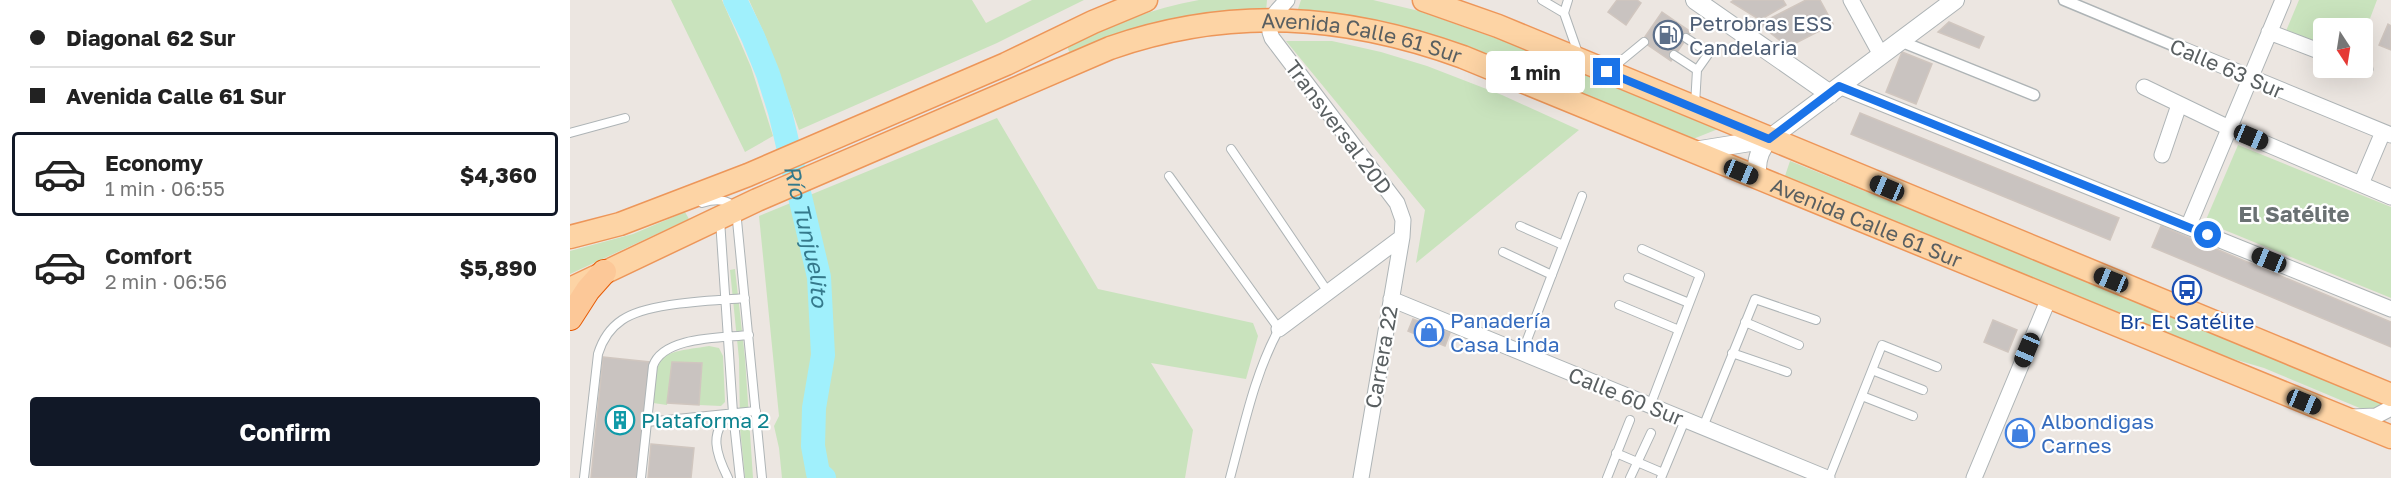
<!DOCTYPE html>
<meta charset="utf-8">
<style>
body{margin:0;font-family:"Golos Text",sans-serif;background:#f6f6f6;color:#222;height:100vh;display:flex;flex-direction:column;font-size:22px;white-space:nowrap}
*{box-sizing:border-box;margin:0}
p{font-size:20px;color:#767676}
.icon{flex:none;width:33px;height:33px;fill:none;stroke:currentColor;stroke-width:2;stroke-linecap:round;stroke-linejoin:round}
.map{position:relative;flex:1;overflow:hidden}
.sheet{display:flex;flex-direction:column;background:#fff;width:570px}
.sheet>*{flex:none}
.top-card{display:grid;align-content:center;height:132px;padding:0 30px;background:#fff}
.needle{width:39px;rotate:168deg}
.buttons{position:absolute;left:1743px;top:18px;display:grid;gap:12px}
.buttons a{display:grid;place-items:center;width:60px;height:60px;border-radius:6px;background:#fff;box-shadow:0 6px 24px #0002;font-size:30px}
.end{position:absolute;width:27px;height:27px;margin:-14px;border:8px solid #1a73e8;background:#fff;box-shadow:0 0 0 3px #fff}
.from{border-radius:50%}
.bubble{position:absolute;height:42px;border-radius:6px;background:#fff;box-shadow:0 6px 24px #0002;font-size:20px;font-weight:700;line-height:42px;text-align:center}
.car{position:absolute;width:18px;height:36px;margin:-18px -9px;border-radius:8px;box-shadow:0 0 4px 2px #0007;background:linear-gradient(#222 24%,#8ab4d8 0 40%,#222 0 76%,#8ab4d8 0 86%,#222 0)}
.top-card b{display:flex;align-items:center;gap:21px;height:57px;font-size:22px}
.top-card b+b{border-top:2px solid #e0e0e0}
.top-card i{width:15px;height:15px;background:#222}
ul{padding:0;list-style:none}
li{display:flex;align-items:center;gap:18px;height:84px;margin:0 12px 9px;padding:0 18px;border:3px solid transparent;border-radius:6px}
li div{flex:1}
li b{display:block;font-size:22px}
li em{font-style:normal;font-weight:700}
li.active{border-color:#111827}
li>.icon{width:54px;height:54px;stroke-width:1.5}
.primary-button{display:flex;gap:12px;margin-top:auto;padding:12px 30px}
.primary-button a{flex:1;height:69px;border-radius:6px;background:#111827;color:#fff;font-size:24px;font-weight:700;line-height:69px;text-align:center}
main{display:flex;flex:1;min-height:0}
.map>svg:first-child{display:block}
.green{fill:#c9e3bd}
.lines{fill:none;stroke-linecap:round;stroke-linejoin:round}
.river{stroke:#a0f0fc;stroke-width:24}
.building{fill:#c9c3c0;stroke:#d0c6bf;stroke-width:1.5}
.service-casing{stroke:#aeb4b6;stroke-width:10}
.pedestrian-casing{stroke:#aeb4b6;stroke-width:13}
.minor-casing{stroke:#aeb4b6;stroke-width:17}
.tertiary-casing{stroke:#aeb4b6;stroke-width:20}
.primary-casing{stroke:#ed9659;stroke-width:25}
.trunk-casing{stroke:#e65c06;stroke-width:26}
.service{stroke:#fff;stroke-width:8}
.pedestrian{stroke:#fff;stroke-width:10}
.minor{stroke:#fff;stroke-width:15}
.tertiary{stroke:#fff;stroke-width:18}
.primary{stroke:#fdd4a5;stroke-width:22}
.trunk{stroke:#fcc898;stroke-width:24}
.route{stroke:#1a73e8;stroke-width:8}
.labels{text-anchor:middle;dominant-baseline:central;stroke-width:4.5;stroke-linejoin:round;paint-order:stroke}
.service-label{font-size:21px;fill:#4e5e75;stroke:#fff;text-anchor:start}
.street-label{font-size:21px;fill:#595f61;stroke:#fff}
.shop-label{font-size:21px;fill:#366cbe;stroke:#fff;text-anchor:start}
.transit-label{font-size:21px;fill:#164399;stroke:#fff}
.culture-label{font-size:21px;fill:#0d838f;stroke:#fff;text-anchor:start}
.neighbourhood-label{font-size:22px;font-weight:bold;fill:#6a7173;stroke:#fff}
.water-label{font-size:22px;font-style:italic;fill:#35798b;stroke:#fff}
</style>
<main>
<section class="sheet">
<div class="top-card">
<b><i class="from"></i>Diagonal 62 Sur</b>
<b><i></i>Avenida Calle 61 Sur</b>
</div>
<ul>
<li class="active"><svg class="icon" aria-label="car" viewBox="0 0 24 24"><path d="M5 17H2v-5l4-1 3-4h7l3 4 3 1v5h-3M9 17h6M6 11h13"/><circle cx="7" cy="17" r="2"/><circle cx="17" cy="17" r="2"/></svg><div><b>Economy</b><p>1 min · 06:55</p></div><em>$4,360</em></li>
<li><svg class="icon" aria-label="car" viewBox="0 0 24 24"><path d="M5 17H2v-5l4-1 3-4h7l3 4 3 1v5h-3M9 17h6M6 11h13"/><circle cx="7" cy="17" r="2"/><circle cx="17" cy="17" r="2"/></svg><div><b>Comfort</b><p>2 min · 06:56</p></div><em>$5,890</em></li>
</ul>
<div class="primary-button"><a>Confirm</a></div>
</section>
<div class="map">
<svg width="1821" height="478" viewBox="0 0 1821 478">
<rect width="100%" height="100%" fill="#ece6e1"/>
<path class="green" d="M101 0H152L181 67 203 136 175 152Z
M179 0H402L416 23 462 0H514L427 43 229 130 196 38Z
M629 0H697L696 12 500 54 497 46C540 26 582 8 629 0Z
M731 0H803L849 11 981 58 1148 129 1118 141 776 15 728 9Z
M1729 0H1807L1793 37 1792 28H1754L1753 46 1716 31Z
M716 41H762L811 52 857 66 932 95 1009 130 846 263 855 210Z
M427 118 528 289 683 323 688 336 676 379 581 363 623 430 615 478H212L209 448 204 426 209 416 189 216Z
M1668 145 1821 207V298L1635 222Z
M1220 161 1816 402 1805 409H1792L1694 368 1626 348 1214 179Z
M115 212 119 219 0 274V251L63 234Z
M165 269 175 358 183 478H175L170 428 169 359 160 270Z
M139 346 149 348 153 356 155 402 151 406 129 405 132 363 102 362 97 405 83 403C87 351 88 354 139 346Z"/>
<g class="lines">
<path class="river" id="s1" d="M165 0 183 37 198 74 210 112 249 277 253 355 244 408 243 446 248 473 254 478"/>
</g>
<path class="building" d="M1047 0H1067L1071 3 1056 25 1038 12Z
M1164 0H1213L1216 5 1190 20 1161 2Z
M1236 0H1250L1263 24 1218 47 1189 24Z
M1092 12 1121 32 1101 61 1072 41Z
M1379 22 1414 37 1409 48 1368 32Z
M1818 24 1821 26V50L1809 45Z
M1332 52 1362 64 1346 104 1316 92Z
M1290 113 1549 218 1540 240 1281 134Z
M1591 226 1821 322V347L1582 247Z
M843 319 880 333 875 346 838 331Z
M1423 320 1447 330 1438 352 1414 342Z
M33 357 80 362 68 478H21Z
M33 357 80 362 68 478H21Z
M102 362 132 363 129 405 97 403Z
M1442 426 1460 433 1457 439 1439 432Z
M81 444 124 448 121 478H78Z
M81 444 124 448 121 478H78Z"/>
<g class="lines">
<g class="service-casing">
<path id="service" d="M972 0 994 13
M998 0 994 13 1008 53
M1104 55 1127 70 1139 53 1116 38
M1040 70 1074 42
M1125 105 1127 70
M0 133 55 118
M661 149 758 292
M599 176 709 329C684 375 674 427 660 478
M132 203C145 199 159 198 166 210L192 478
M150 220 163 413 170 478
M950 226 993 245
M1072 249 1130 275 1080 406
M933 252 982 275
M1058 278 1119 303
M1049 305 1109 330
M1175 322 1229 345
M952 353 1012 196
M1162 353 1217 372
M1302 370 1353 390
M1292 396 1343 416
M77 422 186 411
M1133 427 1185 299 1246 320
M1046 453 1093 473
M14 478 28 354C32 341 40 328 52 320 78 302 143 301 175 298
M71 478 83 366C93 336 152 338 179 335
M158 478C147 456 137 431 162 414
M1037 478 1060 420
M1060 478 1081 433
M1091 478 1115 420
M1259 478 1312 345 1367 367"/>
</g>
<g class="pedestrian-casing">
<path id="pedestrian" d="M1494 0 1607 47
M1330 41 1464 95"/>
</g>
<g class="minor-casing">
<path id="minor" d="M717 0C706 13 694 20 702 38L827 203 833 220 832 237 791 478
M1281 0 1311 55
M1699 32 1754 53
M1607 47 1821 135
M1790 68 1795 69
M1269 86 1821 309
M1574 87 1659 128 1821 197
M1592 155 1609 105
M1791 184 1813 132
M1618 227 1713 0
M821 299 1257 478
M709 329 832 237
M1781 417 1806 416 1821 408
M1404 478 1479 298"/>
</g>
<g class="tertiary-casing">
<path id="tertiary" d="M1125 0 1260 94
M1124 151 1199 139
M1188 179C1185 164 1188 151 1199 139L1385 0"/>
</g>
<g class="primary-casing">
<g id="primary">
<path d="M854 0 928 26 1821 395"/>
<path d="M0 237 50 224 178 175 436 64 523 22 576 0"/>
<path id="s2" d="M0 289 187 200 540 48C661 6 774 14 893 57L1821 437"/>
</g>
</g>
<g class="trunk-casing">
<path id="trunk" d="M0 318 18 290 34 272"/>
</g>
<use href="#service" class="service"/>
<use href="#pedestrian" class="pedestrian"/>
<use href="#minor" class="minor"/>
<use href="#tertiary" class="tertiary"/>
<use href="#primary" class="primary"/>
<use href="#trunk" class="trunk"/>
</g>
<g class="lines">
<path class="route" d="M1037 72 1199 139 1269 86 1638 235"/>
</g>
<defs>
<g id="fuel-ring" transform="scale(1.5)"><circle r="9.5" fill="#fff" stroke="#5c6f8a" stroke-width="1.5"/><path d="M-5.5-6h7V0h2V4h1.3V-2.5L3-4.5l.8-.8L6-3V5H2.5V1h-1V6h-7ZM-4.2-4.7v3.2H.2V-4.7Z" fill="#5c6f8a"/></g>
<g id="bus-ring" transform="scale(1.5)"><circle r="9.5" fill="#fff" stroke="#1a4fb4" stroke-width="1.5"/><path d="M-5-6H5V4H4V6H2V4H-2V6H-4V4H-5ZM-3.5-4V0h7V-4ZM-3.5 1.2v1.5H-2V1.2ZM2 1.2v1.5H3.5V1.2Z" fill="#1a4fb4"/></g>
<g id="shop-ring" transform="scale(1.5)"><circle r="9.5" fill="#fff" stroke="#3f7fe0" stroke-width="1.5"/><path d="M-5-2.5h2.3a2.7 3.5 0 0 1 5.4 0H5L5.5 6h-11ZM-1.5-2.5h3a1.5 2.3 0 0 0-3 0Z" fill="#3f7fe0"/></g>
<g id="building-ring" transform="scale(1.5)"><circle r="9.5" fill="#fff" stroke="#0f9aa8" stroke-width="1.5"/><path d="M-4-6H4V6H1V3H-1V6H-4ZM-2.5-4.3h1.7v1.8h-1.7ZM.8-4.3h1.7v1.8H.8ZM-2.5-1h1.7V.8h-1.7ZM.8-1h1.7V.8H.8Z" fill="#0f9aa8"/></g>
</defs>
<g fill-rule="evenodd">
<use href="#fuel-ring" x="1098" y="35"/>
<use href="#bus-ring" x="1617" y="290"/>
<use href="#shop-ring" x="859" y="332"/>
<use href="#building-ring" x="50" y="420"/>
<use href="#shop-ring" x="1450" y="433"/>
</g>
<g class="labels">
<g class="service-label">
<text x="1119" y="23">Petrobras ESS<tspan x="1119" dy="24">Candelaria</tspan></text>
</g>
<g class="street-label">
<text stroke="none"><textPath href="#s2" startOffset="848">Avenida Calle 61 Sur</textPath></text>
<text transform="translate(1657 68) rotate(23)">Calle 63 Sur</text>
<text transform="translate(769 127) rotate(53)">Transversal 20D</text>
<text stroke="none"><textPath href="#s2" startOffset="1388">Avenida Calle 61 Sur</textPath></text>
<text transform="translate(811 357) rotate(-80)">Carrera 22</text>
<text transform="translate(1056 396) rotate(22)">Calle 60 Sur</text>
</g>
<g class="shop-label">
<text x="880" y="320">Panadería<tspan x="880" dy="24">Casa Linda</tspan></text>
<text x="1471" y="421">Albondigas<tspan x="1471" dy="24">Carnes</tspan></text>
</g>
<g class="transit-label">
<text x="1617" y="321">Br. El Satélite</text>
</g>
<g class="culture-label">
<text x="71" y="420">Plataforma 2</text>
</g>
<g class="neighbourhood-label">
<text x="1724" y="213">El Satélite</text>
</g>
<g class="water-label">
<text stroke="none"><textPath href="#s1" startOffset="248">Río Tunjuelito</textPath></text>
</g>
</g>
</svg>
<div class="buttons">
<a><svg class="needle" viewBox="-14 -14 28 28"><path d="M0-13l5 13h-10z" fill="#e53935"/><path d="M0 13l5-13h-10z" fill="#767676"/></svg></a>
</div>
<i class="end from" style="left:1638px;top:235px"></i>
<i class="end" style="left:1037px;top:72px"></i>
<div class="bubble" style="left:916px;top:51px;width:99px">1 min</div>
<i class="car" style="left:1681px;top:137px;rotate:113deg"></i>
<i class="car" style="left:1171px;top:172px;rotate:112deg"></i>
<i class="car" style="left:1317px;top:188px;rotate:293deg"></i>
<i class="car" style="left:1699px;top:260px;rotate:292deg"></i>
<i class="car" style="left:1541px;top:280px;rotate:292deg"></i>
<i class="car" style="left:1457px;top:350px;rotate:203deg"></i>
<i class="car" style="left:1734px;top:402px;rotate:112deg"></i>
</div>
</main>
